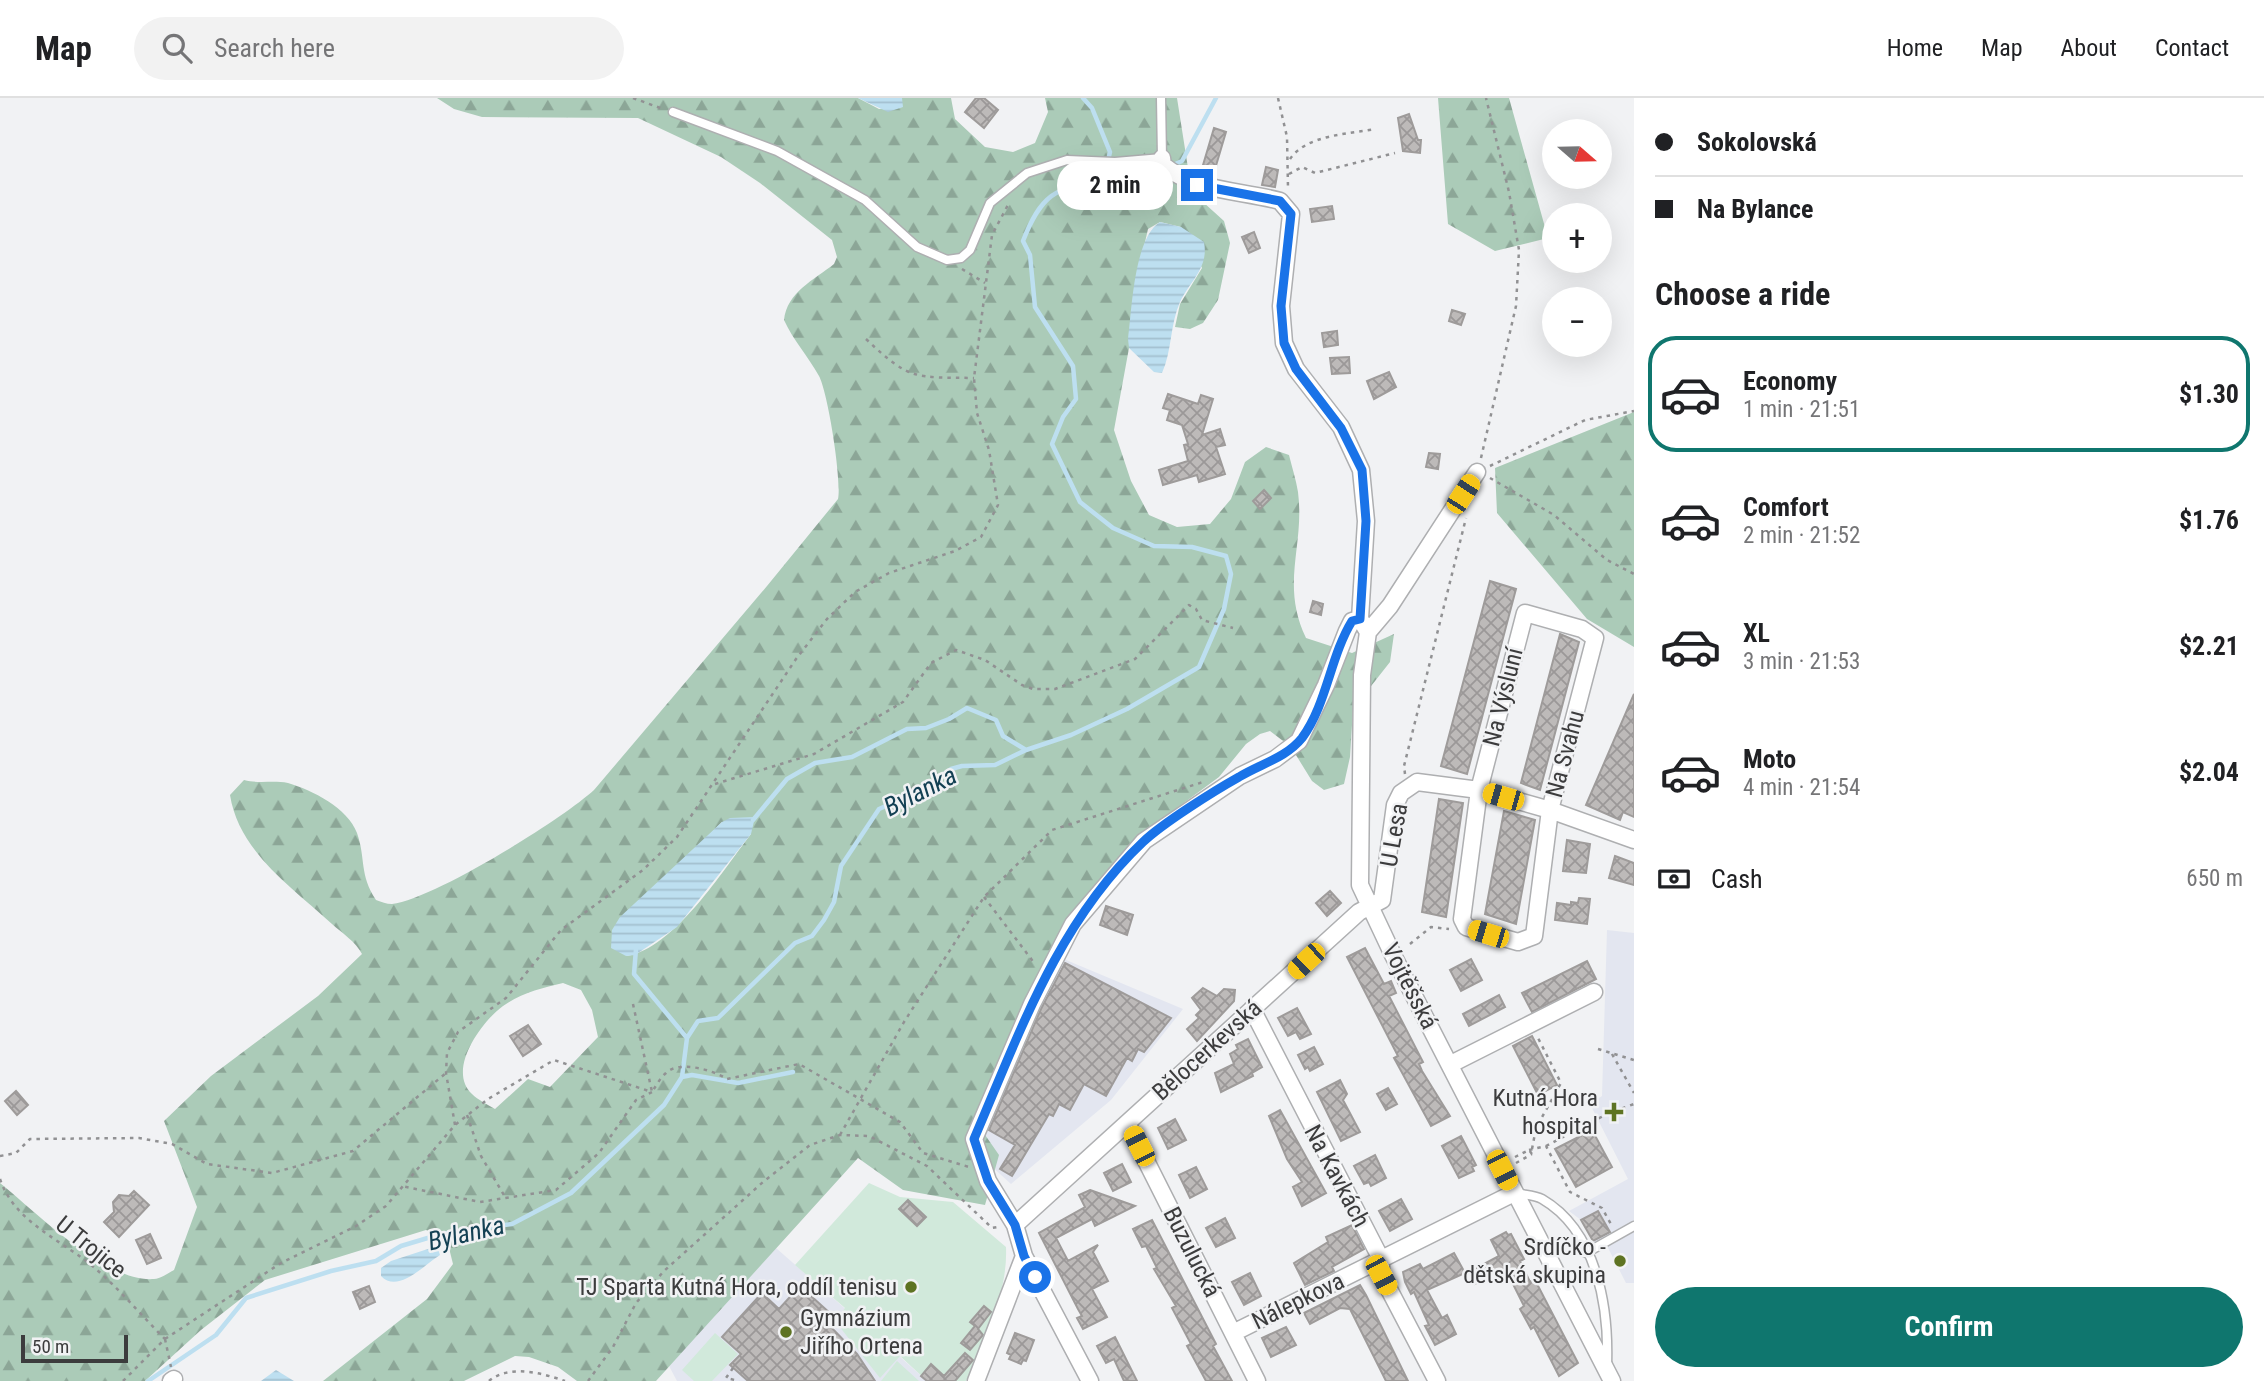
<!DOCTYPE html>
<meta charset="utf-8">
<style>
body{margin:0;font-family:"Roboto Condensed",sans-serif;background:#f2f2f2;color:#202124;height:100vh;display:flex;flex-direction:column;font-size:26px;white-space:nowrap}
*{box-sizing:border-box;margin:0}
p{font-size:23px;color:#757577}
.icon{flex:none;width:38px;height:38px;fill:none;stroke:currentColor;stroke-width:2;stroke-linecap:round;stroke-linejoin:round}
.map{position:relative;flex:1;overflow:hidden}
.details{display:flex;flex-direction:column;background:#fff;width:630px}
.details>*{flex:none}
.top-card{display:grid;align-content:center;height:154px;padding:0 21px;background:#fff}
.needle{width:46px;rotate:110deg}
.tools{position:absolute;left:1542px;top:21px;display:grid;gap:14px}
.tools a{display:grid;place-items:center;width:70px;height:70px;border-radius:50%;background:#fff;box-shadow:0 7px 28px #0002;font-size:35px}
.scale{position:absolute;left:21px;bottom:18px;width:107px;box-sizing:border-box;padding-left:7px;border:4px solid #3c3c3d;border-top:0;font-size:19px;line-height:24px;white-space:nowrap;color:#3c3c3d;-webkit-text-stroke:5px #f1f2f4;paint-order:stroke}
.end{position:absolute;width:32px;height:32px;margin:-16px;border:9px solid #1a73e8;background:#fff;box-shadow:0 0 0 4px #fff}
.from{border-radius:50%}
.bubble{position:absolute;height:49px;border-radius:24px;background:#fff;box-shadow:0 7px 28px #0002;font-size:23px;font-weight:700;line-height:49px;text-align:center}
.car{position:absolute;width:21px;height:42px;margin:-21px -10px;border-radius:9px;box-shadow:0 0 5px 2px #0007;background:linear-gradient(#f5c518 24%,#345 0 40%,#f5c518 0 76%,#345 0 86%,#f5c518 0)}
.top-card b{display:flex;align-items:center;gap:24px;height:66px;font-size:26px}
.top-card b+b{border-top:2px solid #e0e0e0}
.top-card i{width:18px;height:18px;background:#202124}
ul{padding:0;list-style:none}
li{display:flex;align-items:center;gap:21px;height:116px;margin:0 14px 10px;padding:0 7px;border:4px solid transparent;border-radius:28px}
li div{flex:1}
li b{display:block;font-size:26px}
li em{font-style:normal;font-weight:700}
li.current{border-color:#0f766e}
li>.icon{width:63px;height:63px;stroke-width:1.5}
h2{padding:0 21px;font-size:32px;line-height:84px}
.pay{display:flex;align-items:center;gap:18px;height:77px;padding:0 21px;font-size:26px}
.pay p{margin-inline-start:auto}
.primary-button{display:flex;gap:14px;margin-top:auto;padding:14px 21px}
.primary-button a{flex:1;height:80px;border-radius:42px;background:#0f766e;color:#fff;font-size:28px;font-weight:700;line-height:80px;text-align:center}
header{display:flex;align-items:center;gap:42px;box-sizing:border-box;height:98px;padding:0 35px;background:#fff;border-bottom:2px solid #e0e0e0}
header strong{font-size:33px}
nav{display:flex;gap:38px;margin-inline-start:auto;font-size:24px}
.search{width:490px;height:63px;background:#f2f2f2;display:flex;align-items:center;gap:18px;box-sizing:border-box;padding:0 24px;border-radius:38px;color:#757577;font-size:26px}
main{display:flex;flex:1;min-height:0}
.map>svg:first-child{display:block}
.built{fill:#e3e6f0}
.forest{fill:url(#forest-firs);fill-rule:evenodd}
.garden{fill:#d1e9db}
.water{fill:url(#water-rules)}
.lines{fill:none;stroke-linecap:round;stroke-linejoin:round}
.stream{stroke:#bddff0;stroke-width:4.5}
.building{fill:url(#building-cross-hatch);stroke:#9e9b9a;stroke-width:2}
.service-casing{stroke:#aeafb1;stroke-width:11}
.minor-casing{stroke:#aeafb1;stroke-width:19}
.path{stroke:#919193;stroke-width:2.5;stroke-dasharray:3.5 5;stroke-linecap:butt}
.service{stroke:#fff;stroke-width:8}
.minor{stroke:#fff;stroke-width:16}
.route{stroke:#1a73e8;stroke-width:9}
.poi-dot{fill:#5e7322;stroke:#f1f2f4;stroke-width:2.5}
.labels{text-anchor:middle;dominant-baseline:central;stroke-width:5;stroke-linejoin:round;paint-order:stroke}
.street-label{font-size:24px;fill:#3c3c3d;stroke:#f1f2f4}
.poi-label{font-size:24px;fill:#3c3c3d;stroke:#f1f2f4;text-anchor:end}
.water-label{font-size:26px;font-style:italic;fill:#134053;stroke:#f1f2f4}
</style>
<header>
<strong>Map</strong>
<div class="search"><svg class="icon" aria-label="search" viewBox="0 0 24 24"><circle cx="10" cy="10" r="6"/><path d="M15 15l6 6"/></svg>Search here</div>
<nav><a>Home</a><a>Map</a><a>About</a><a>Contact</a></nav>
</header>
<main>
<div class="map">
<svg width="1634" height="1283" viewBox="0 0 1634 1283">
<defs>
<pattern id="forest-firs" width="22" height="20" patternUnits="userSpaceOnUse" patternTransform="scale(1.75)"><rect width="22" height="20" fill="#abcbb8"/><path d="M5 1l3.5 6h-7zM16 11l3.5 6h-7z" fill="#8ca697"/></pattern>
<pattern id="water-rules" width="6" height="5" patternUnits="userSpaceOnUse" patternTransform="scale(1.75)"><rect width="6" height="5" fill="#bddff0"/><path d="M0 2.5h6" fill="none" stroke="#a3c0cf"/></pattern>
<pattern id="building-cross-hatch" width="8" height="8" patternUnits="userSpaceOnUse" patternTransform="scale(1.75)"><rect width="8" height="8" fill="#bdbab9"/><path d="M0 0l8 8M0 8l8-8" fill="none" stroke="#9b9898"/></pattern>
</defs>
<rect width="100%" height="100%" fill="#f1f2f4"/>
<path class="built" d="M1607 832 1634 835V1185H1626L1604 1142 1595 1146 1581 1122 1569 1113 1628 1081 1590 1006 1602 998Z
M1047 854 1183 911 1111 1002 1011 1086 966 1045Z
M776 1150 899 1258 927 1283H677L669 1268Z"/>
<path class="forest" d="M437 0H858L879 11 902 9V0H951L955 21 985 49 1013 54 1035 45 1048 14 1045 0H1177L1188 70 1203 104 1224 123 1230 145 1218 202 1203 225 1190 231 1175 229 1180 206 1202 170 1181 129 1160 124 1148 131 1136 184 1129 250 1114 332 1131 383 1149 417 1177 429 1210 426 1231 401 1245 364 1266 349 1289 357C1292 369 1296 382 1298 394 1305 448 1280 486 1306 540L1352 555 1394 536 1390 564 1353 611 1350 659 1344 686 1324 692 1312 683 1291 649 1270 633 1260 636 1246 646 1219 679 1143 735 1039 883 974 1021 999 1057 985 1107 903 1092 858 1060 656 1283H577L558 1269 529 1259 515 1258 464 1283H323L427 1201 453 1166 447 1142 426 1132 265 1182 201 1232 145 1283H0V1085C36 1114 106 1185 154 1181 160 1181 168 1175 174 1172L197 1109 164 1023 211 978 318 898 362 856C356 844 342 835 332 826 292 789 239 754 230 697L244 682C259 686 273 682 288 685 312 692 348 710 357 735 366 761 359 776 376 802 382 804 386 806 392 806 434 801 561 722 594 692L767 488 838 401C842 383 828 295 819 278 808 258 793 242 784 222 787 194 814 182 834 166L837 159 832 142 760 85 721 59 638 20 482 19 454 11ZM722 724 751 736C723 772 674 851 626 858L690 756ZM563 885 581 892 592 912 598 939 550 989 528 981 495 1011C487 1006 478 1002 472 996 446 972 482 923 503 908 521 895 542 890 563 885Z
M1438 0H1509L1548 140 1495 153 1448 126Z
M1634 314V549L1587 521 1497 415 1495 370Z"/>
<path class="garden" d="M869 1085 900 1099 953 1104 1006 1149C1008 1195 985 1241 966 1283H927L900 1258 880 1280 835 1223 845 1210 795 1167Z
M715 1235 738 1256 712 1283H694L682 1272Z
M897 1263 919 1283H881Z"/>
<path class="water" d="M858 0H902L903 9 888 14Z
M1160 124 1181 129 1204 144C1209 170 1190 183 1180 204 1170 226 1172 253 1162 275L1154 274 1129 250 1128 241C1132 211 1134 140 1160 124Z
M755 719 751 736 677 829 635 857 626 858 611 850 612 832 620 819 722 724 730 720Z
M437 1148 440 1157C424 1167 398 1196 381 1178V1170L391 1163Z
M276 1272 294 1283H261Z"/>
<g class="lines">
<path class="stream" d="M1171 68 1182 63 1216 0
M1103 84 1135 85 1163 72
M753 722 787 681 815 665 852 659 907 631 926 630 949 621 967 610 996 622 1003 638 1026 652
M636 851 634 876 687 940
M682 979 692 977 738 985 793 974
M148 1283 216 1237 246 1200 331 1173 376 1163 401 1148 441 1136 512 1126 571 1095 664 1007 682 979 687 940 698 923 718 920 795 845 812 838 824 822 834 804 841 768 879 711 920 693 951 671 962 668 995 667 1026 652 1071 637 1127 611 1199 569 1224 511 1231 476 1226 458 1192 449 1154 448 1113 430 1080 404 1052 346 1063 319 1076 301 1073 268 1035 209 1030 157 1023 143C1040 99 1055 87 1103 84L1110 54 1092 10 1083 0"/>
</g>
<path class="building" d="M976 0H984L998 12 984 30 965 14Z
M1409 16 1418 42H1421L1420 55 1403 53 1398 20Z
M1214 30 1226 34 1215 71 1203 67Z
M1266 69 1278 72 1275 89 1262 87Z
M1332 108 1334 121 1312 124 1310 111Z
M1254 134 1260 150 1249 155 1242 139Z
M1452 212 1465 216 1461 227 1449 223Z
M1337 233 1338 247 1324 249 1322 235Z
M1349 259 1350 275 1332 276 1330 260Z
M1389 274 1396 289 1374 301 1367 283Z
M1168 296 1198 306 1201 297 1213 301 1202 337 1220 331 1225 347 1216 349 1225 376 1199 384 1197 377 1163 387 1159 372 1188 363 1184 347 1188 346 1182 327 1167 322 1170 312 1163 310Z
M1429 355 1440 356 1438 371 1426 369Z
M1264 392 1271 400 1260 411 1253 403Z
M1490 483 1516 491 1467 676 1441 668Z
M1313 503 1323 506 1321 517 1310 514Z
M1560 536 1579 544 1540 692 1521 685Z
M1634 596V719L1623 714 1620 722 1586 707Z
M1439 701 1463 705 1446 819 1422 814Z
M1504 713 1535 722 1516 826 1485 816Z
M1567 742 1590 746 1586 775 1563 773Z
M1615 758 1634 765V787L1609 780Z
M1330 793 1341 805 1327 818 1316 805Z
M1579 800 1590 801 1587 826 1555 822 1557 805 1571 807V804L1578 805Z
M1106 808 1133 817 1127 837 1100 827Z
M1365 850 1384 886 1391 883 1396 895 1389 898 1423 964 1419 966 1422 973 1450 1018 1431 1028 1394 960 1398 958 1347 859Z
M1471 861 1482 882 1461 893 1450 872Z
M1587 863 1596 881 1532 914 1522 895Z
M1065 865 1171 920 1144 954 1138 951 1132 963 1127 960 1106 998 1084 986 1070 1012 1059 1006 1053 1018 1049 1016 1012 1078 1000 1071 1015 1047 989 1032 1041 911Z
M1203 890 1217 898 1224 891 1235 892 1234 903 1197 943 1187 931 1199 920 1196 917 1201 912 1192 900Z
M1499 897 1505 909 1469 928 1463 916Z
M1297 910 1311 936 1300 941 1296 934 1288 938 1278 920Z
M528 927 541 946 523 958 510 938Z
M1532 938 1557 987 1538 997 1513 948Z
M1248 941 1262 969 1252 975 1253 978 1221 994 1215 975 1234 966 1230 956 1238 951 1236 947Z
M1314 949 1323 966 1310 973 1308 969 1305 971 1298 957Z
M1340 982 1347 996 1343 1002 1360 1034 1341 1043 1317 994Z
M1388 990 1397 1006 1386 1012 1377 996Z
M16 993 28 1007 17 1017 5 1003Z
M1280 1012 1326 1095 1302 1108 1293 1089 1302 1084 1287 1061 1269 1018Z
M1175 1021 1186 1042 1168 1051 1158 1030Z
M1592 1032 1612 1069 1576 1089 1555 1051Z
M1461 1038 1476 1067 1472 1069 1474 1073 1459 1080 1442 1048Z
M1375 1057 1386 1080 1371 1088 1369 1084 1364 1086 1354 1068Z
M1122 1066 1131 1084 1113 1093 1104 1075Z
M1196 1069 1207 1091 1190 1100 1179 1077Z
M1090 1092 1135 1108 1095 1128 1092 1121 1056 1140 1068 1163 1098 1147 1093 1154 1108 1183 1092 1191 1107 1219 1083 1231 1077 1220 1082 1218 1078 1211 1039 1135 1085 1109 1079 1097Z
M134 1093 149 1107 119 1139 104 1124 114 1114 113 1104 119 1097 129 1098Z
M1401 1101 1412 1121 1390 1133 1379 1113Z
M908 1102 926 1119 917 1128 899 1111Z
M1598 1113 1610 1134 1593 1143 1581 1122Z
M1225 1120 1235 1140 1216 1149 1206 1130Z
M1152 1122 1216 1246 1213 1248 1232 1283H1206L1187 1248 1191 1246 1172 1210 1176 1208 1154 1171 1157 1170 1146 1148 1142 1149 1133 1131Z
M1352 1127 1364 1151 1332 1169 1334 1173 1305 1187 1294 1165 1328 1144 1326 1139Z
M1506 1134 1508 1137 1511 1136 1524 1161 1520 1163 1530 1184 1535 1182 1578 1265 1559 1278 1534 1229 1531 1231 1520 1211 1524 1208 1505 1170 1475 1186 1469 1174 1499 1158 1491 1142Z
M150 1136 161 1160 147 1166 136 1142Z
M1454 1155 1465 1175 1427 1192 1442 1220 1447 1217 1456 1236 1435 1247 1425 1228 1429 1227 1414 1194 1411 1196 1405 1184 1403 1174 1420 1166 1423 1171Z
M1250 1175 1261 1198 1244 1207 1232 1184Z
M1360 1187 1366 1197 1408 1283H1386L1350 1211 1340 1210 1310 1226 1304 1215Z
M369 1188 375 1204 360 1211 353 1194Z
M800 1188 831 1216 825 1223 857 1256 875 1283H748L730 1267 741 1256 722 1239 762 1195 779 1211Z
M984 1208 991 1214 978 1231 983 1237 970 1252 961 1245 975 1228 970 1224Z
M1286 1229 1296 1247 1271 1259 1262 1240Z
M1015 1235 1034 1242 1026 1263 1023 1262 1021 1266 1009 1261 1011 1257 1007 1255Z
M1115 1239 1137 1283H1124L1114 1261 1106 1265 1097 1248Z
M965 1255 973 1262 955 1283H927L921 1278 931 1266 944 1278Z"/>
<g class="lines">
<g class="service-casing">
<path id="service" d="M673 14 777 53 865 102 917 149 947 162 961 160 970 152 990 105 1027 75 1067 62 1115 64 1162 60 1161 0
M1516 1095C1524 1097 1535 1097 1542 1101 1597 1133 1609 1209 1607 1267
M1586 1155 1634 1128"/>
</g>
<g class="minor-casing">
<path id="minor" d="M1162 60 1163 67C1196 94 1240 92 1280 103L1291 116 1281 208 1284 245 1296 271 1341 329 1361 372 1366 423 1360 521
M1525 515 1582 531 1595 540 1550 712 1534 838 1518 844 1466 829 1462 821 1479 692Z
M1360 521 1368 534 1362 577 1360 787 1393 857 1612 1283
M1368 534 1390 508 1477 374
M1252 911 1381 1161V1176L1437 1283
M1451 966 1594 894
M1127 1025 1257 1283
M1015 1127 1359 814 1382 802 1395 707 1401 695 1417 684 1479 692 1550 712 1634 742
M1233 1235 1514 1095
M171 1283 174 1281
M976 1283 1024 1158
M1090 1283 1024 1158 1015 1127 988 1083 974 1041 1032 906 1073 826 1144 743 1240 678 1275 661 1299 643 1326 587 1347 533 1352 523 1360 521"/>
</g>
<path class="path" d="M633 0 663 11
M1278 0 1287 39 1288 90
M1290 61C1306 37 1348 36 1375 31
M1289 76 1302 69 1315 75 1395 55
M962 171 985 185
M866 241C910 283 915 279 974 280
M1481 360 1516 208 1519 152 1509 94 1486 0
M1490 368 1585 322 1634 313
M1490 380 1554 417 1607 462 1634 476
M1405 676 1404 668 1466 420
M715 686 814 656 903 604 931 565 956 552 985 562 1022 587 1033 591H1055L1135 561 1189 507 1196 511 1202 522 1233 530
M984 799 1035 866
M1410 846 1431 829 1449 831
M633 906 652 994C656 988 660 980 666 975 679 962 713 972 727 981L799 966 900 1024 923 1055 969 1069
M1598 951 1634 962
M1612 956 1634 995
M467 1017 481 1058 505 1099
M455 1027 446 975 447 955 458 934 506 900 561 832 643 772 677 739 796 561 827 521 855 494 889 475 955 453 981 439 998 407 989 352 977 315 974 280 992 137 1009 105
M840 1037 904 924 984 799 1052 732 1203 684
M1546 1048 1607 1016 1634 1006
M1532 1051 1536 1030 1561 985 1537 938
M1529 1052 1546 1048 1570 1094 1602 1110 1612 1128
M0 1058 16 1055 30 1041 139 1040 172 1046 207 1066 272 1075 353 1053 446 975
M1515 1059 1529 1052 1532 1056
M1516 1065 1532 1056
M0 1081C15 1126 65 1143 97 1172 121 1193 142 1218 165 1241
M165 1241 171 1269
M733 1270 726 1280 739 1283
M123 1283 165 1241 281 1165 356 1128 386 1108 455 1027 488 1001 554 962 652 994 636 1002 599 1055 556 1092 480 1104 401 1088
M489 1283C509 1266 542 1275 565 1283
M588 1283 613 1249 636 1205 664 1173 763 1084 810 1047 840 1037 869 1038 927 1068 992 1130 998 1129"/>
<use href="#service" class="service"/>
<use href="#minor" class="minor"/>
</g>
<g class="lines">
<path class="route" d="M1035 1179 1024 1158 1015 1127 988 1083 974 1041C1019 936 1058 824 1143 744 1163 725 1214 693 1239 679 1260 666 1286 660 1302 640 1327 606 1330 559 1352 523L1360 521 1366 423 1362 372 1341 330 1296 271 1284 245 1281 208 1291 116 1280 103 1197 87"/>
</g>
<g class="poi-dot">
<path d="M1610.5 1003.5h7v7h7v7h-7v7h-7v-7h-7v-7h7z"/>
<circle cx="1620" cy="1163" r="7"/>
<circle cx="911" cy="1189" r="7"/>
<circle cx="786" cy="1234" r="7"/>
</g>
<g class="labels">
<g class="street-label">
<text transform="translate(1503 599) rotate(-76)">Na Výsluní</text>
<text transform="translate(1565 656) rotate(-75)">Na Svahu</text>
<text transform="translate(1394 737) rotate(-80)">U Lesa</text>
<text transform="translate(1410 888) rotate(63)">Vojtěšská</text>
<text transform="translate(1207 952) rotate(-42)">Bělocerkevská</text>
<text transform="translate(1337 1078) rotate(62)">Na Kavkách</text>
<text transform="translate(91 1149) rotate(39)">U Trojice</text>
<text transform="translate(1192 1154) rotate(63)">Buzulucká</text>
<text transform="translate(1298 1203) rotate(-26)">Nálepkova</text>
</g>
<g class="poi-label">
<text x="1598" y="1000">Kutná Hora<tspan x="1598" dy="28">hospital</tspan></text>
<text x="1606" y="1149">Srdíčko -<tspan x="1606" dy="28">dětská skupina</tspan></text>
<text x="897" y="1189">TJ Sparta Kutná Hora, oddíl tenisu</text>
<text x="800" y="1220" text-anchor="start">Gymnázium<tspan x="800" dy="28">Jiřího Ortena</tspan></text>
</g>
<g class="water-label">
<text transform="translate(920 693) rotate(-27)">Bylanka</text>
<text transform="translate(466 1135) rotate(-13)">Bylanka</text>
</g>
</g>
</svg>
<div class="tools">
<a><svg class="needle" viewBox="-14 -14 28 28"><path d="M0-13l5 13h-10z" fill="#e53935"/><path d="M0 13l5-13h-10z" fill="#757577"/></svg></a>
<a>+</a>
<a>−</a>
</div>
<div class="scale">50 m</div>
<i class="end from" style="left:1035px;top:1179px"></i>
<i class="end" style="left:1197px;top:87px"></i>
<div class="bubble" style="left:1057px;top:63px;width:116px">2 min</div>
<i class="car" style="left:1463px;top:396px;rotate:33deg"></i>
<i class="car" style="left:1503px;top:699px;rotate:286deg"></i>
<i class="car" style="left:1488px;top:836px;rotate:287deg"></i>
<i class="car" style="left:1306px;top:863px;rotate:227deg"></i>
<i class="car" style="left:1139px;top:1048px;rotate:333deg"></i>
<i class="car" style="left:1502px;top:1072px;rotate:153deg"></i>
<i class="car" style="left:1381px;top:1177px;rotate:152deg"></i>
</div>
<section class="details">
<div class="top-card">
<b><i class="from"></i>Sokolovská</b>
<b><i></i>Na Bylance</b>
</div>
<h2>Choose a ride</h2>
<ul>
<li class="current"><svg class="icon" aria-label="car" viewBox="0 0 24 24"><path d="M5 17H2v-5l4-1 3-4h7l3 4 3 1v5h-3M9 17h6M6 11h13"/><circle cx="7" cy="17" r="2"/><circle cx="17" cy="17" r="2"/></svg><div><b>Economy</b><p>1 min · 21:51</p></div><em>$1.30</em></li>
<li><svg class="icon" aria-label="car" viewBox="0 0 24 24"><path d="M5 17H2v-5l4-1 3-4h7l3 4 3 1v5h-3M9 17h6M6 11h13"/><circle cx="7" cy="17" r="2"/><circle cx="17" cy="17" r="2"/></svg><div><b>Comfort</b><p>2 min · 21:52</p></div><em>$1.76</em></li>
<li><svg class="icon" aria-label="car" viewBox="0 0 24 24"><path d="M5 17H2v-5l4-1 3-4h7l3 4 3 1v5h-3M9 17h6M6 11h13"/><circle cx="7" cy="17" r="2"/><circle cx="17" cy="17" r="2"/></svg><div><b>XL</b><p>3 min · 21:53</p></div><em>$2.21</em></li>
<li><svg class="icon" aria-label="car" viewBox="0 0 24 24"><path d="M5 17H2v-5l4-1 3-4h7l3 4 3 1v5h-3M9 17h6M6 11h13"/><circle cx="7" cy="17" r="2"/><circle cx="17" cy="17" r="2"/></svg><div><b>Moto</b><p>4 min · 21:54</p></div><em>$2.04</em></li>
</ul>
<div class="pay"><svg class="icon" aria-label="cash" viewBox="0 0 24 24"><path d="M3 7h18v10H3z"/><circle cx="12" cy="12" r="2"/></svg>Cash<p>650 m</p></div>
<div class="primary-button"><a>Confirm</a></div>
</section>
</main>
